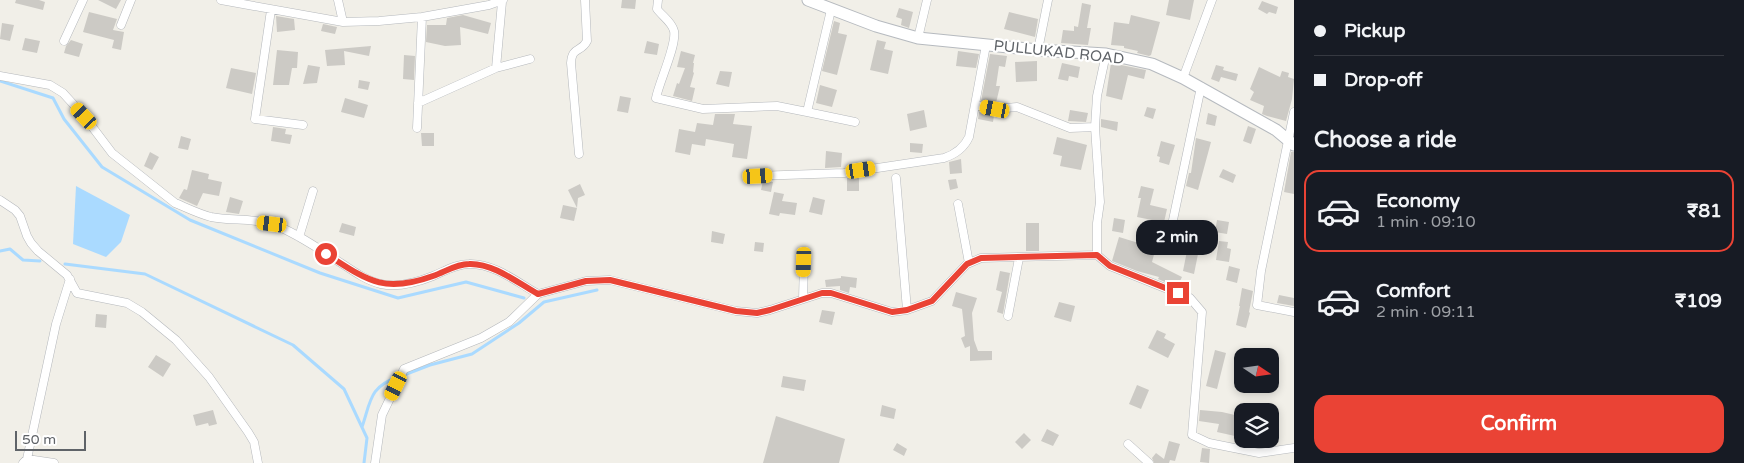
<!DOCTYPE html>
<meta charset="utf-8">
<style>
body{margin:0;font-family:"Varela Round",sans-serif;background:#242831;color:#f1f3f6;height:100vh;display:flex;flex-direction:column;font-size:19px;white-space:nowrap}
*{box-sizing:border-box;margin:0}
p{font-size:16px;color:#9ea1a6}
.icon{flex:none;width:28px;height:28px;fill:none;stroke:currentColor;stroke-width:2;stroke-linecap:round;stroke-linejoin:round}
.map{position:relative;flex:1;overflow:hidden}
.panel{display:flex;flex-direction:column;background:#171b24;width:450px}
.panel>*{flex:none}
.top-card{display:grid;align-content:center;height:110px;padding:0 20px;background:#171b24}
.needle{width:32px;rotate:103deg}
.fabs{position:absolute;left:1234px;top:348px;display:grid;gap:10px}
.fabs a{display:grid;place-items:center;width:45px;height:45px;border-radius:10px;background:#171b24;box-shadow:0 2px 8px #0003;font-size:25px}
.scale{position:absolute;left:15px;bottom:12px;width:71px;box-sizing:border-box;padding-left:5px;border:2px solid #5f6368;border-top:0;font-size:14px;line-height:18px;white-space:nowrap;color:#5f6368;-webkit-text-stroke:4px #fff;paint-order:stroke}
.end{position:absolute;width:22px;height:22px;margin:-11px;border:6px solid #ea4335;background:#fff;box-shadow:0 0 0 2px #fff}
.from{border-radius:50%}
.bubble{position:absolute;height:35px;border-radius:15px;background:#171b24;box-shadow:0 2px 8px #0003;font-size:16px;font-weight:800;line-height:35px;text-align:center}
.car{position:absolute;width:15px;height:30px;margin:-15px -8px;border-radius:6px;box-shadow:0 0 4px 1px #0007;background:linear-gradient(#f5c518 24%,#345 0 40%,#f5c518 0 76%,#345 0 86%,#f5c518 0)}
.top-card b{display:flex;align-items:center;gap:18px;height:48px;font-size:19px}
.top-card b+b{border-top:1px solid #363941}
.top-card i{width:12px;height:12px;background:#f1f3f6}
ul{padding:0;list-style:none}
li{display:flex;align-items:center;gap:15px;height:82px;margin:0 10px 8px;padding:0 10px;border:2px solid transparent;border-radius:15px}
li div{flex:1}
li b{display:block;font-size:19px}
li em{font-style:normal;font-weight:800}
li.selected{border-color:#ea4335}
li>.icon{width:45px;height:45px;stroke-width:1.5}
h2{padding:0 20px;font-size:22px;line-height:60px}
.primary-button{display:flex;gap:10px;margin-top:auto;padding:10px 20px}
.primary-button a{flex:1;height:58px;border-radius:15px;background:#ea4335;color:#fff;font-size:20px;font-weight:800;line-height:58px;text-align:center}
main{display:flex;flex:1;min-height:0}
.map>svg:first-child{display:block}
.water{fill:#aadaff}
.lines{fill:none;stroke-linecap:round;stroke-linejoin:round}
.stream{stroke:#aadaff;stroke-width:3}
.building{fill:#cccac5}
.street-casing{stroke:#b5b8bc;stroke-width:9}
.secondary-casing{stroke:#b6babf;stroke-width:13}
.street{stroke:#fff;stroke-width:8}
.secondary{stroke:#fff;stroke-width:11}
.route{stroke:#ea4335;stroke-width:6}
.labels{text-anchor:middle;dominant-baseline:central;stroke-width:4.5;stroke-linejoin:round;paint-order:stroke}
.street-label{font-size:15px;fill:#5f6368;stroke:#fff}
</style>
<main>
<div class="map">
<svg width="1294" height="463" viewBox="0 0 1294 463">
<rect width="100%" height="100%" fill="#f1efe8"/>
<path class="water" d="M76 186 130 215 121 242 106 257 73 244Z"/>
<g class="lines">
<path class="stream" d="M0 81 53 98 64 119 102 167 190 220 320 273 398 298 466 282 524 298
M0 251 10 249 23 260 40 261
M65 264 145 274 293 345 344 389 367 438 364 463
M404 375 430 365 472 354 519 323 544 302 597 290
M362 427C371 401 369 387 398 377"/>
</g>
<path class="building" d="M16 0H39L45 2 43 10 15 3Z
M98 0H121L116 9Z
M622 0H636L635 9 621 8Z
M1169 0H1194L1190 20 1166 15Z
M1262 1 1278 7 1276 14 1269 12 1267 14 1258 9Z
M1082 3 1091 5 1087 28H1091L1088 45 1061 43 1063 30 1074 31V26L1078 27Z
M899 8 913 12 909 28 901 25 902 19 896 17Z
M89 12 117 19 113 30 124 32 121 50 112 48 114 40 83 32Z
M1009 12 1038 19 1035 37 1004 29Z
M463 15 491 23 488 34 460 27 461 45 445 46 426 42 427 25H446L447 18Z
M1131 15 1160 22 1151 55 1149 56 1137 53 1138 51 1124 48V46L1111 45 1114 22 1129 24Z
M276 16 294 19 295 30 277 32Z
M834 21 840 23 838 33 847 35 837 75 822 71Z
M2 23 14 25 10 41 0 39Z
M323 24 337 27 335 34 321 31Z
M25 38 40 41 37 53 22 50Z
M71 40 83 44 79 57 64 53 66 46Z
M877 40 886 42 884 49 893 51 888 74 870 70Z
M647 41 659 44 657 55 644 53Z
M371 46 369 56 344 51 345 65 327 66 325 50Z
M277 50 298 52 297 68H292L289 85H273Z
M681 51 695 55 693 63H694L693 72 694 73 690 87 695 88 692 101 673 96 677 83 679 84 685 68 677 67Z
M958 51 979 54 976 68 956 66Z
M990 54 1007 56 1005 67 999 66 996 86H1000L996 103 981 101Z
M404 55 415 56 414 80 403 79Z
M1037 61V81L1016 82 1015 62Z
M1062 63 1080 67 1078 78 1069 76 1068 81 1058 79Z
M1111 63 1146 70 1144 79 1128 75 1122 100 1106 96Z
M308 65 320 67 317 83 303 84Z
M1216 65 1224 67 1223 70 1238 74 1236 81 1221 77 1219 82 1211 79Z
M1259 67 1280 77 1282 71 1289 73 1288 77 1294 79 1292 99 1286 121 1267 116 1262 114 1264 106 1250 100 1254 92 1250 89Z
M231 68 256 73 252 94 226 88Z
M720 71 732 72 729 87 716 84Z
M359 80 370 82 368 90 358 88Z
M820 85 837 90 832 107 816 103Z
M620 96 631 98 628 113 617 111Z
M345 98 368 105 364 118 341 112Z
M1147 107 1156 109 1153 119 1144 116Z
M924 110 927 127 910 131 907 114Z
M1070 110 1088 113 1086 122 1068 121Z
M979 112 994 115 993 122 978 119Z
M1208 113 1217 116 1215 126 1206 124Z
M715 114H735L733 124 752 126 747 159 732 157 734 144 706 139 705 146 692 144 690 155 675 152 679 129 695 132 697 123 713 125Z
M1101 119 1118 122 1117 131 1101 127Z
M1248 126 1256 129 1251 144 1243 141Z
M273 127 286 129 285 134 292 135 290 144 271 141Z
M421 133H434V146H422Z
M181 136 191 139 188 150 178 148Z
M1057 137 1087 145 1081 170 1060 166 1062 156 1053 154Z
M1196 138 1211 142 1198 190 1186 186 1189 173H1191Z
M1161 141 1175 145 1169 165 1159 162 1160 157 1157 156Z
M910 143 923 144 922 153 910 152Z
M826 151 842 153 841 167 825 168Z
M150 152 159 157 152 170 144 166Z
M1291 152H1294V194L1284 192Z
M961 159 962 173 950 174 949 162Z
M1223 169 1236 175 1233 183 1219 177Z
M192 170 209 174 208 179 222 182 219 196 203 193 197 206 179 198 184 189 187 190Z
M859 177V191H847V178Z
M956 179 958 188 950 190 948 180Z
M763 181 773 182 771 192 761 190Z
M580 184 585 195 578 198 577 208 568 190Z
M1141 186 1154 189 1150 205 1167 209 1162 231 1176 235 1172 251 1156 247 1152 262 1182 277 1177 287 1158 279 1159 277 1137 271 1112 261 1119 237 1145 245 1152 220 1137 217 1141 198H1138Z
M774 192 784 194 782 201 797 203 795 215 780 213 779 216 769 214Z
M230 197 243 201 239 214 226 212Z
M813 197 825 200 822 215 809 212Z
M563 205 577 208 574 221 560 218Z
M1114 218 1125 220 1123 233 1112 231Z
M1217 220 1229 222 1227 234 1215 232Z
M342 223 356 227 354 236 339 232Z
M1026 223H1039V251H1026Z
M712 231 725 234 723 244 711 242Z
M1219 241 1228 242 1227 248 1231 249 1229 262 1216 260Z
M755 242 764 243 763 252 754 251Z
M1188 246 1199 249 1194 274 1183 271Z
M1229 266 1240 269 1237 283 1226 280Z
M1000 271 1010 273 1003 314 997 312 1002 292 996 290Z
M841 276 857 278 856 288 850 287 849 293 840 290V286L826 287 825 280 841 278Z
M1242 288 1253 291 1249 312 1250 313 1246 328 1236 325 1240 306H1239Z
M956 292 977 298 972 313 974 340 978 351H992V360L970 361V346L965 348 961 338 965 336 962 309 952 306Z
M1279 295 1294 298V306L1277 303Z
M1059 302 1075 306 1071 322 1054 317Z
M822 310 835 312 832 325 819 322Z
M96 314 107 315 106 328 95 327Z
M1157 330 1166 334 1164 338 1175 344 1168 358 1148 348Z
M1215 350 1226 353 1217 389 1206 386Z
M156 355 171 364 163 377 148 367Z
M783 376 806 380 804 391 781 387Z
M1137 385 1149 390 1141 409 1129 404Z
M882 405 896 409 894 419 880 416Z
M213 410 217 424 209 426 208 423 196 426 193 415Z
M1200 410 1222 412 1239 416 1235 436 1217 432 1219 424 1199 421Z
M776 416 845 439 839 463H763Z
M1047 429 1059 435 1053 446 1041 441Z
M1024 433 1031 440 1022 449 1015 442Z
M1169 441 1180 444 1175 461 1170 460 1169 463H1154L1152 458 1156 453 1164 459Z
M897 443 907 449 904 456 893 450Z
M1202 448 1210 449 1209 463 1200 462Z"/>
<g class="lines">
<g class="street-casing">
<path id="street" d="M221 0 343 22 379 21 422 17 489 5 503 0
M338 0 343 22
M658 0 657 9C662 16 672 22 674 31 677 45 659 82 656 98L703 109 777 106 807 112 831 10
M271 10 255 119 303 125
M121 25 131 0
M918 38 927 0
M64 41 83 0
M1038 50 1048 0
M1106 54 1097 96 1095 127 1100 202 1097 223V255L1110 266 1190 298 1202 312 1192 435 1209 443 1259 453 1294 448
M496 68 502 2
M0 76 50 85 63 93 84 116 112 153 175 203C187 208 199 214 211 217 230 221 258 218 275 225 300 235 322 251 344 265 356 273 368 281 381 284 398 288 418 282 433 276 445 271 456 264 469 264 494 263 518 283 538 294
M1183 78 1212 0
M418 103 496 68 530 59
M975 105 995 109 1017 107 1070 128 1095 127
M807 112 855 122
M1294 112 1261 271 1257 305 1294 312
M417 128 422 17
M579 154 571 63C572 46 581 53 587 41L585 0
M758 176 844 173 944 158C956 154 964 148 969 137L986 45
M896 178 907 310
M0 200 15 210 20 216 27 236 31 243 38 251 67 275 77 293 127 303 142 312 176 340 209 377 248 432 254 442 258 463
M958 204 969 263
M1173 220 1201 87
M299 237 313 191
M803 299 804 262
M1008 316 1019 258
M1128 444 1149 463
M27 459 56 324 70 279
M23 463 27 459 54 463
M375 463 382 415 404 369 481 338 509 322 538 294 586 281 610 280 736 311 757 313 770 310 822 293H831L892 312 907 310 932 301 967 264 981 258 1097 255"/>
</g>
<g class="secondary-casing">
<path id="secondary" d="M808 0 876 26 918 38 1038 50 1106 54 1152 64 1183 78 1276 130 1294 145"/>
</g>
<use href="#street" class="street"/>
<use href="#secondary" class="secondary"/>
</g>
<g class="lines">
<path class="route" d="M326 254C367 280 383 294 433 276 445 272 456 264 469 264 493 263 518 283 538 294L586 281 610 280 736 311 757 313 770 310 822 293H831L892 312 907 310 932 301 967 264 981 258 1097 255 1110 266 1178 293"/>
</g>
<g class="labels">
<g class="street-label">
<text transform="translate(1059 52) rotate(6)">PULLUKAD ROAD</text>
</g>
</g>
</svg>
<div class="fabs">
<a><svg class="needle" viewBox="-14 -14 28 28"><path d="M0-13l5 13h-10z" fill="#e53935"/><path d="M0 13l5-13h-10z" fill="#9ea1a6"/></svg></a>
<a><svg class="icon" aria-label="layers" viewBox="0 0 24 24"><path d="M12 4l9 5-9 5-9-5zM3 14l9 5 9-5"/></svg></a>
</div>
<div class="scale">50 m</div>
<i class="end from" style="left:326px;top:254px"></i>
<i class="end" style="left:1178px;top:293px"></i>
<div class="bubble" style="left:1136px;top:220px;width:82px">2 min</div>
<i class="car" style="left:995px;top:109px;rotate:281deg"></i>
<i class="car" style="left:84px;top:116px;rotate:317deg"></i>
<i class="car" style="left:861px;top:170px;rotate:81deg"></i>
<i class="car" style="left:758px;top:176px;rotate:87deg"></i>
<i class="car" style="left:272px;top:224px;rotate:277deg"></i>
<i class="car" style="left:804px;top:262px;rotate:182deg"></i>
<i class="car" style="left:396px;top:386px;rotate:206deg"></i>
</div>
<section class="panel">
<div class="top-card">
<b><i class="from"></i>Pickup</b>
<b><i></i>Drop-off</b>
</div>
<h2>Choose a ride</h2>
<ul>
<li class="selected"><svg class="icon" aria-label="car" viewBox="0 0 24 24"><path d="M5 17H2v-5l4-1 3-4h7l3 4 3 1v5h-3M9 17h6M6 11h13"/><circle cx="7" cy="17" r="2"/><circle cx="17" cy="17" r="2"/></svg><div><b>Economy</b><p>1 min · 09:10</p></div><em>₹81</em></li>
<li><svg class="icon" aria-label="car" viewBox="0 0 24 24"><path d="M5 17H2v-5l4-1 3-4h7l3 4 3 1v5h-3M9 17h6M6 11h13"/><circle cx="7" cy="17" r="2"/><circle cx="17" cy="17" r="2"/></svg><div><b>Comfort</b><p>2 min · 09:11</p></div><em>₹109</em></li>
</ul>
<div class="primary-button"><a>Confirm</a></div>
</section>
</main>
